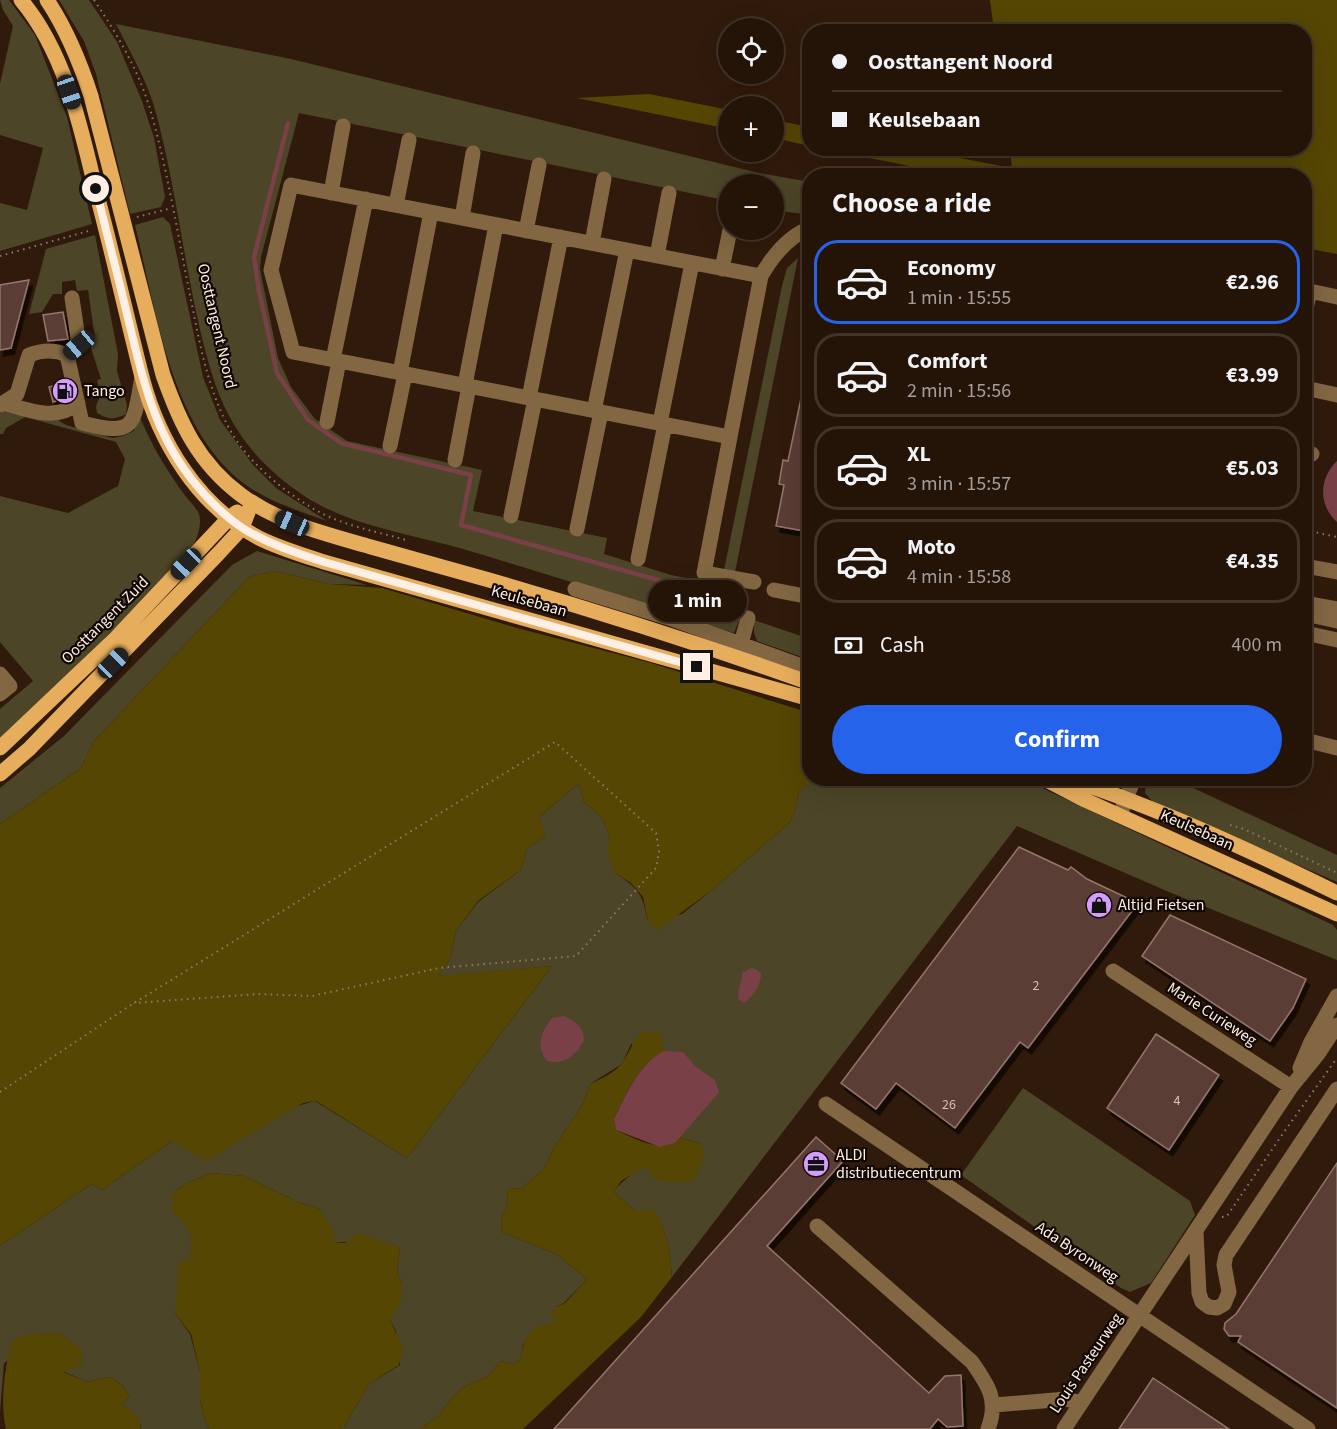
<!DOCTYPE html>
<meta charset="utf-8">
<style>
body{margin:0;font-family:"Source Sans 3",sans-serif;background:#302116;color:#f1f3f6;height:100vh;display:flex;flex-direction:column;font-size:22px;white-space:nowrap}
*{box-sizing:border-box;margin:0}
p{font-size:20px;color:#a39e9c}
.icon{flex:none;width:33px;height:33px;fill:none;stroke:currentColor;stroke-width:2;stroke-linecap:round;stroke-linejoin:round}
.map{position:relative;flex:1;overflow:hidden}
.details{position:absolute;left:802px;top:168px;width:510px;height:618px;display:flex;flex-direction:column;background:#241408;border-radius:24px;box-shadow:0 6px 24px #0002,0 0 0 2px #413329}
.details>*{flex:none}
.banner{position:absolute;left:802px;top:24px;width:510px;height:132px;border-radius:24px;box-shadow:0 6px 24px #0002,0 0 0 2px #413329;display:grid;align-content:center;height:132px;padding:0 30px;background:#241408}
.fabs{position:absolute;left:718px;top:18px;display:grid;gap:12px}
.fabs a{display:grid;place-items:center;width:66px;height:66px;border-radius:50%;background:#241408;box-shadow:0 6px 24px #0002,0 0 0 2px #413329;font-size:30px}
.end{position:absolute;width:27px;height:27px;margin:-14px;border:8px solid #ffefe5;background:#111;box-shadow:0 0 0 3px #111}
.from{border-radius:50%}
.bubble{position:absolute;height:42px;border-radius:21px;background:#241408;box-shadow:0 6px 24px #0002,0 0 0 2px #413329;font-size:20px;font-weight:700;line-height:42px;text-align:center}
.car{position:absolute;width:18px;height:36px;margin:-18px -9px;border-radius:8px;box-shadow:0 0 4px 2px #0007;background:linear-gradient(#222 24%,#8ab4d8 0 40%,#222 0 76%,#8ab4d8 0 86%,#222 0)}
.banner b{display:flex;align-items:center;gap:21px;height:57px;font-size:22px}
.banner b+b{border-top:2px solid #413329}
.banner i{width:15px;height:15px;background:#f1f3f6}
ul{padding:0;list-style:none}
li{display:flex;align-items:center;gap:18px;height:84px;margin:0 12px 9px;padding:0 18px;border:3px solid #413329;border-radius:24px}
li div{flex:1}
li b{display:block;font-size:22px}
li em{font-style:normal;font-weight:700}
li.current{border-color:#2563eb}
li>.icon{width:54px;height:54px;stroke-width:1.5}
h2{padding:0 30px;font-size:27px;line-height:72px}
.pay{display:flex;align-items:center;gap:15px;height:66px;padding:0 30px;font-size:22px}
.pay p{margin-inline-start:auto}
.action{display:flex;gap:12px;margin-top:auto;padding:12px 30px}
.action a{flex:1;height:69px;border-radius:36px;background:#2563eb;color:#fff;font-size:24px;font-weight:700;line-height:69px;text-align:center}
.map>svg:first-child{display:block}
.green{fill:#4d4527}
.forest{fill:#554604}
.water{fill:#794047}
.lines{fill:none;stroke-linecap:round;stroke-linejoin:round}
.stream{stroke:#794047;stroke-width:4.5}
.building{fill:#5a3d36;stroke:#96756d;stroke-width:1.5;filter:url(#shadow)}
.path{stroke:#8d7a6d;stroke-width:2;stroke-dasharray:1.5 4.5;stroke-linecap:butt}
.minor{stroke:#826742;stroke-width:15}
.major{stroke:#e6ad5c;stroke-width:15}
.route{stroke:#ffefe5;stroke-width:8}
.labels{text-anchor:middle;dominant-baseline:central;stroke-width:4.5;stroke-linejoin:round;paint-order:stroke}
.number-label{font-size:14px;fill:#d6c2b9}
.street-label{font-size:16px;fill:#ffefe5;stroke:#110803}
.poi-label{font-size:16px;fill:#ffefe5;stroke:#110803;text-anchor:start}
</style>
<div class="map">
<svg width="1337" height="1429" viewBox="0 0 1337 1429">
<defs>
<filter id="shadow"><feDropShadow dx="3.5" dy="6" stdDeviation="0" flood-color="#0009"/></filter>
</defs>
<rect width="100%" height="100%" fill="#301a0b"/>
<path class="green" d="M0 0H9L35 35 67 117 92 224 0 251V203L27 210 43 148 0 135V84L13 26 3 10Z
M59 0H89L117 42 142 101 154 138 165 197 161 207 130 214 96 74 84 41Z
M116 24 291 59 759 173 810 182 805 214 778 211 774 210V184H729V201L299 113 261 257 260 269 278 358 291 387 315 419 347 441 482 470 473 511 607 538 604 554 671 575 732 587 730 612 741 616 734 633C644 605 554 576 463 549 414 535 348 525 306 497 258 466 227 426 211 371 186 287 179 198 156 113 148 82 130 52 116 24Z
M163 217 170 224 203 377 220 420 253 465 276 488 327 521C296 510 263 500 237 478 170 420 155 307 135 225Z
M95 235 118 354 117 371 127 405 126 414C114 420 108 420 97 413L96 406 101 394 97 380 101 379 88 339 95 338 88 290 77 291 75 280 62 282V294H53L42 312 29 314 46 249Z
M798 258 735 572 724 570 782 286 787 268Z
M8 409 58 420 66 425 112 438 123 436 134 431 138 413C151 444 167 472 187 498 193 505 201 512 200 522 199 544 184 558 171 574L0 739V709L33 681 0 642V496L68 513 118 486 125 459 116 442 25 417 6 428 3 434H0V413Z
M257 551 367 585 330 584 274 571 249 577 94 741 81 768 0 824V788L64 736 232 565Z
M754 620 810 639V660L757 641 754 633Z
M814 778 1023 779 1333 925 1337 930V960L1169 892 1017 826 672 1277C670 1251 668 1234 654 1211L634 1210 614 1192C629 1168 675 1154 701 1144L680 1137 675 1143 627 1094 653 1056 631 1044 622 1064 590 1084 583 1104 553 1149 544 1169 522 1188 508 1189 507 1207 501 1219 502 1232 556 1254 587 1279 564 1303 556 1307 554 1323 523 1344 521 1359 514 1364 501 1361 487 1377 463 1387 449 1401 439 1416 419 1429H339L344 1427 369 1384 400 1365 396 1331 390 1320 402 1284 397 1271 400 1247 383 1242H333L320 1209 298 1202 245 1176 211 1173 187 1183 172 1194V1211C176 1214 183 1218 186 1222 201 1244 182 1290 175 1313L190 1334 200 1371V1399L203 1415 209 1429H140L141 1425 122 1405 129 1397 123 1386 111 1377 88 1382 62 1371 83 1364 81 1350 59 1333 45 1335 4 1363 0 1412V1246L91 1184 102 1190 172 1141 315 1101 407 1158 552 966 437 977 450 959 456 931 478 902 521 870 527 848 546 836 538 818 579 783 584 802 603 819 610 839 615 873C639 889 642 893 648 921L682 914 711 891 789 823 794 814 799 792Z
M1147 779H1174L1337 855V882L1154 803 1145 793Z
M1023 1088 1190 1201 1195 1215 1151 1283 1130 1292 1121 1288 961 1175Z"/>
<path class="forest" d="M990 0H1337V254L1305 248V176L955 175 824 149H913L1012 168 1010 149 1305 148V32L994 31Z
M649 94 729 110V129L577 98Z
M774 120 810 127V146L774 138Z
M274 571 330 584 382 588 517 628 651 663 810 713V778L814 779 799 792 794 814 789 823 711 891 656 931 648 921 643 897 631 883 615 873 607 853 610 839 603 819 584 802 579 783 539 817 546 836 527 848 521 870 478 901 456 931 450 959 438 976 552 966 407 1158 316 1101 303 1103 206 1161 172 1141 102 1190 91 1184 0 1246V824L81 768 94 741 249 577Z
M641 1032H660L664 1051C639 1063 626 1095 614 1119L616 1130C635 1138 663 1156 680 1137L701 1144 704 1156 694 1181 670 1183 653 1178 647 1166 621 1181 614 1192 634 1210H654C668 1234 670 1250 672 1277L641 1317 523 1429H419L439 1416 449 1401 463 1387 487 1377 501 1361 514 1364 521 1359C524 1336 529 1325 554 1323L552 1314 556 1307 565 1303 587 1279 556 1254 502 1232 501 1219 507 1207 508 1189 522 1188 544 1169 553 1149 583 1104 590 1084C601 1079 616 1072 623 1062 629 1052 633 1042 641 1032Z
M211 1173 245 1176 298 1202 320 1209 335 1233 333 1242 345 1243 358 1233 400 1247 397 1271 402 1284 401 1302 390 1320 403 1348 399 1365 369 1384 344 1427 339 1429H209L203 1415 200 1399V1371L191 1334 175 1313 179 1263 190 1258C193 1234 190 1225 172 1211V1194L187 1183Z
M59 1333 82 1350 83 1365 63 1372 88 1382 111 1377 123 1386 129 1397 122 1405C132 1411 142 1416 140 1429H6C0 1407 4 1364 13 1340L26 1335Z"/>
<path class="water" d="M1337 461V522C1318 505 1319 478 1337 461Z
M751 968 757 970 761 973C761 985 754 996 744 1003L739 1000C736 991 743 982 742 973Z
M564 1016C576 1022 583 1025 584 1040 575 1056 566 1065 547 1061 535 1046 541 1032 552 1018Z
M664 1051 683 1052 696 1067 715 1080 719 1092 675 1143 660 1147 616 1130 614 1119C626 1095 639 1063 664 1051Z"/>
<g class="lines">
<path class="stream" d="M288 123 254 257 259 291 277 373 308 420 341 443 471 475 461 525 708 594"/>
</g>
<path class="building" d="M29 280 11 348 0 350V285Z
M63 312 68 339 48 341 43 315Z
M805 379H810V532L776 526 784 485 779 484 783 460 788 461Z
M63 383 66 398 53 402 49 387Z
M1019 847 1068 870 1071 867 1087 879 1138 903 1028 1048 1020 1042 955 1128 896 1083 876 1109 841 1083Z
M1170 915 1306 979 1293 1008 1270 1041 1142 956Z
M1156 1034 1219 1075 1169 1150 1107 1108Z
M816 1137 843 1161 767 1246 929 1393 945 1376 961 1375 963 1426 947 1427 938 1419 930 1429H554Z
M1337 1163V1408L1238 1342 1241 1336H1229L1224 1329 1225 1323 1236 1314Z
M1153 1378 1229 1429H1119Z"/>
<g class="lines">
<path class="path" d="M94 0C117 34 138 69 150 109 168 171 178 237 191 300 200 345 208 390 230 430 248 462 281 489 312 508 340 525 375 531 406 540
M137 217 172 208
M0 256 92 230
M1305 530 1337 537
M1230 825 1244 829 1337 873
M0 1092 134 1003 152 992 555 742 656 833 659 852 656 868 576 956 439 968 312 996 258 994 134 1003
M1222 1217 1227 1216 1284 1132 1337 1058"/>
<path class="minor" d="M331 193 343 126
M396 205 409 140
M462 218 473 153
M526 231 539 165
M592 243 604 179
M657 256 669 193
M722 269 730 230
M761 276 291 185 271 270 293 352 730 437 761 276C772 257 789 236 810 228
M1305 290 1337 297
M1305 313 1310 291
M67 355 79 345 72 298
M333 360 366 199
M400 373 431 212
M465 385 496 225
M1305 388 1337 395
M529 398 561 237
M4 403C28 410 56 422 78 403
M0 405 17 394 29 355C42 350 54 349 67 355L82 423C136 437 133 426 142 377
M594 411 627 250
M327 422 339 361
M660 423 692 263
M730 437 704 573 754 582
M390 446 405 374
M1305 453 1312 454
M455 460 469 386
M511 516 535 399
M577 529 601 412
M638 559 665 424
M1305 566 1337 572
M575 589 669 618 810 669
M774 590 810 597
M1305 603 1337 609
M1305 614 1337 621
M1305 633 1337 640
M741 644 748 618
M0 674 10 686 0 694
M1305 740 1337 748
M1120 815 1134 778
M1113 971 1291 1087
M1300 1068 1311 1042 1337 996
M826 1104 1308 1429
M817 1226 972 1362C988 1385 999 1400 988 1429
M1196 1232 1199 1293 1202 1302 1209 1307 1217 1308 1224 1304 1229 1292 1224 1265 1226 1255 1337 1089
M994 1405 1066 1399 1081 1403
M1064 1429 1291 1087 1318 1054 1337 1025"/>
<path class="major" d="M21 0C66 54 81 128 97 195 113 256 127 317 142 377 159 442 198 506 259 538 279 548 302 555 324 562L810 699
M47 0C67 30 80 62 91 96L163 375C180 423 198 463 241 495 279 523 326 534 371 547 410 558 450 569 489 580 597 611 704 645 810 683
M0 748 116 638 229 518 237 512
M0 774 29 749 218 554 242 528 252 502
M1043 778 1085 800 1337 914
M1066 778C1159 808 1249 850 1337 893"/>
</g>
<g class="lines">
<path class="route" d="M96 189C106 231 117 272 127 314 144 383 155 442 206 496 217 508 230 520 244 529 269 544 296 553 324 562L697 667"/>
</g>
<defs>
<g id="fuel-disc" transform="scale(1.35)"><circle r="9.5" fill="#d49cfb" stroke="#110803"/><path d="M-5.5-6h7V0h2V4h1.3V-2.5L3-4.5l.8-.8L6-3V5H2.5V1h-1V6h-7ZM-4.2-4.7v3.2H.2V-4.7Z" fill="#111"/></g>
<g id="shop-disc" transform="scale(1.35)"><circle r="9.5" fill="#d49cfb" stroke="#110803"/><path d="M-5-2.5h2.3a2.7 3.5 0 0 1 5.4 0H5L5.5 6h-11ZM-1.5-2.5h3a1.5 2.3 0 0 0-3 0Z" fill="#111"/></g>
<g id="office-disc" transform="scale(1.35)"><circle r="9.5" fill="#d49cfb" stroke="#110803"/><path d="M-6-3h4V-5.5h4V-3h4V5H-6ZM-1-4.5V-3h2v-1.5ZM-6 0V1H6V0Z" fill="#111"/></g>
</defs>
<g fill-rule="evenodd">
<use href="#fuel-disc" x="65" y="391"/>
<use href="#shop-disc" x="1099" y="905"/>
<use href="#office-disc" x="816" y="1164"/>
</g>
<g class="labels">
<g class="number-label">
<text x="1036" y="986">2</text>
<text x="1177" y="1101">4</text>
<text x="949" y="1105">26</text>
</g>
<g class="street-label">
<text transform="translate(217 326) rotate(77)">Oosttangent Noord</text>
<text transform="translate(529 601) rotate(16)">Keulsebaan</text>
<text transform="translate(105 620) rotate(-45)">Oosttangent Zuid</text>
<text transform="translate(1197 830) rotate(24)">Keulsebaan</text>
<text transform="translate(1212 1014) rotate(33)">Marie Curieweg</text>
<text transform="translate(1077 1252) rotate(34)">Ada Byronweg</text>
<text transform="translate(1086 1363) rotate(-56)">Louis Pasteurweg</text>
</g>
<g class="poi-label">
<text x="84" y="391">Tango</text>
<text x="1118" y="905">Altijd Fietsen</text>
<text x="836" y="1155">ALDI<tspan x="836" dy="18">distributiecentrum</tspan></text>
</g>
</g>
</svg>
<div class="fabs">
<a><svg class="icon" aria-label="locate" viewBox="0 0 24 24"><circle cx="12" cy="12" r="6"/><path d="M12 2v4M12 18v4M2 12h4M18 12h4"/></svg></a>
<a>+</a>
<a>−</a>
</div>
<i class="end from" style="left:96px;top:189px"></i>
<i class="end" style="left:697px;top:667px"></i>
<div class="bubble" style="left:648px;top:580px;width:99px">1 min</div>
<i class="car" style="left:69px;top:92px;rotate:161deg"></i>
<i class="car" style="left:79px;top:345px;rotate:230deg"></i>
<i class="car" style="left:292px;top:523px;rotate:294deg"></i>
<i class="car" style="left:186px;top:564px;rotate:224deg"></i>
<i class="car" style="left:113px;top:663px;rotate:45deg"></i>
<div class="banner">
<b><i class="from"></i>Oosttangent Noord</b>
<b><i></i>Keulsebaan</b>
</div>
<section class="details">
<h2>Choose a ride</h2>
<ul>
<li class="current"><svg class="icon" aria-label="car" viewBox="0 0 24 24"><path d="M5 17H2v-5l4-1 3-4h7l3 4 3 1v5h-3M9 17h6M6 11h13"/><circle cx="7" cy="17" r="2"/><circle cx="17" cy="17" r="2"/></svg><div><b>Economy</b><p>1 min · 15:55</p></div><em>€2.96</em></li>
<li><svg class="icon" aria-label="car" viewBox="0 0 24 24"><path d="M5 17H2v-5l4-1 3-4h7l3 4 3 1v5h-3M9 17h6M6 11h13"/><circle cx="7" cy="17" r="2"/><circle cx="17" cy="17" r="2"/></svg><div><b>Comfort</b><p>2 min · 15:56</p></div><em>€3.99</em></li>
<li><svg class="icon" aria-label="car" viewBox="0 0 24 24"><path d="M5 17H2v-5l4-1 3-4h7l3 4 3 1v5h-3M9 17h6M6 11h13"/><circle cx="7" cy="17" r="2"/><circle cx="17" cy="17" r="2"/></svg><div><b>XL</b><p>3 min · 15:57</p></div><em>€5.03</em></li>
<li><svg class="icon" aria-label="car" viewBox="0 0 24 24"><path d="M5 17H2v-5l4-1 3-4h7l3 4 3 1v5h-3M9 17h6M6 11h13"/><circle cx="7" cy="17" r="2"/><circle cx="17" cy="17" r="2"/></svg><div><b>Moto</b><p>4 min · 15:58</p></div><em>€4.35</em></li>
</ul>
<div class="pay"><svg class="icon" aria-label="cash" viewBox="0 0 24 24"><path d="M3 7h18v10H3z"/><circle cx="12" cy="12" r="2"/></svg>Cash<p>400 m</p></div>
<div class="action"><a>Confirm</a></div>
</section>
</div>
